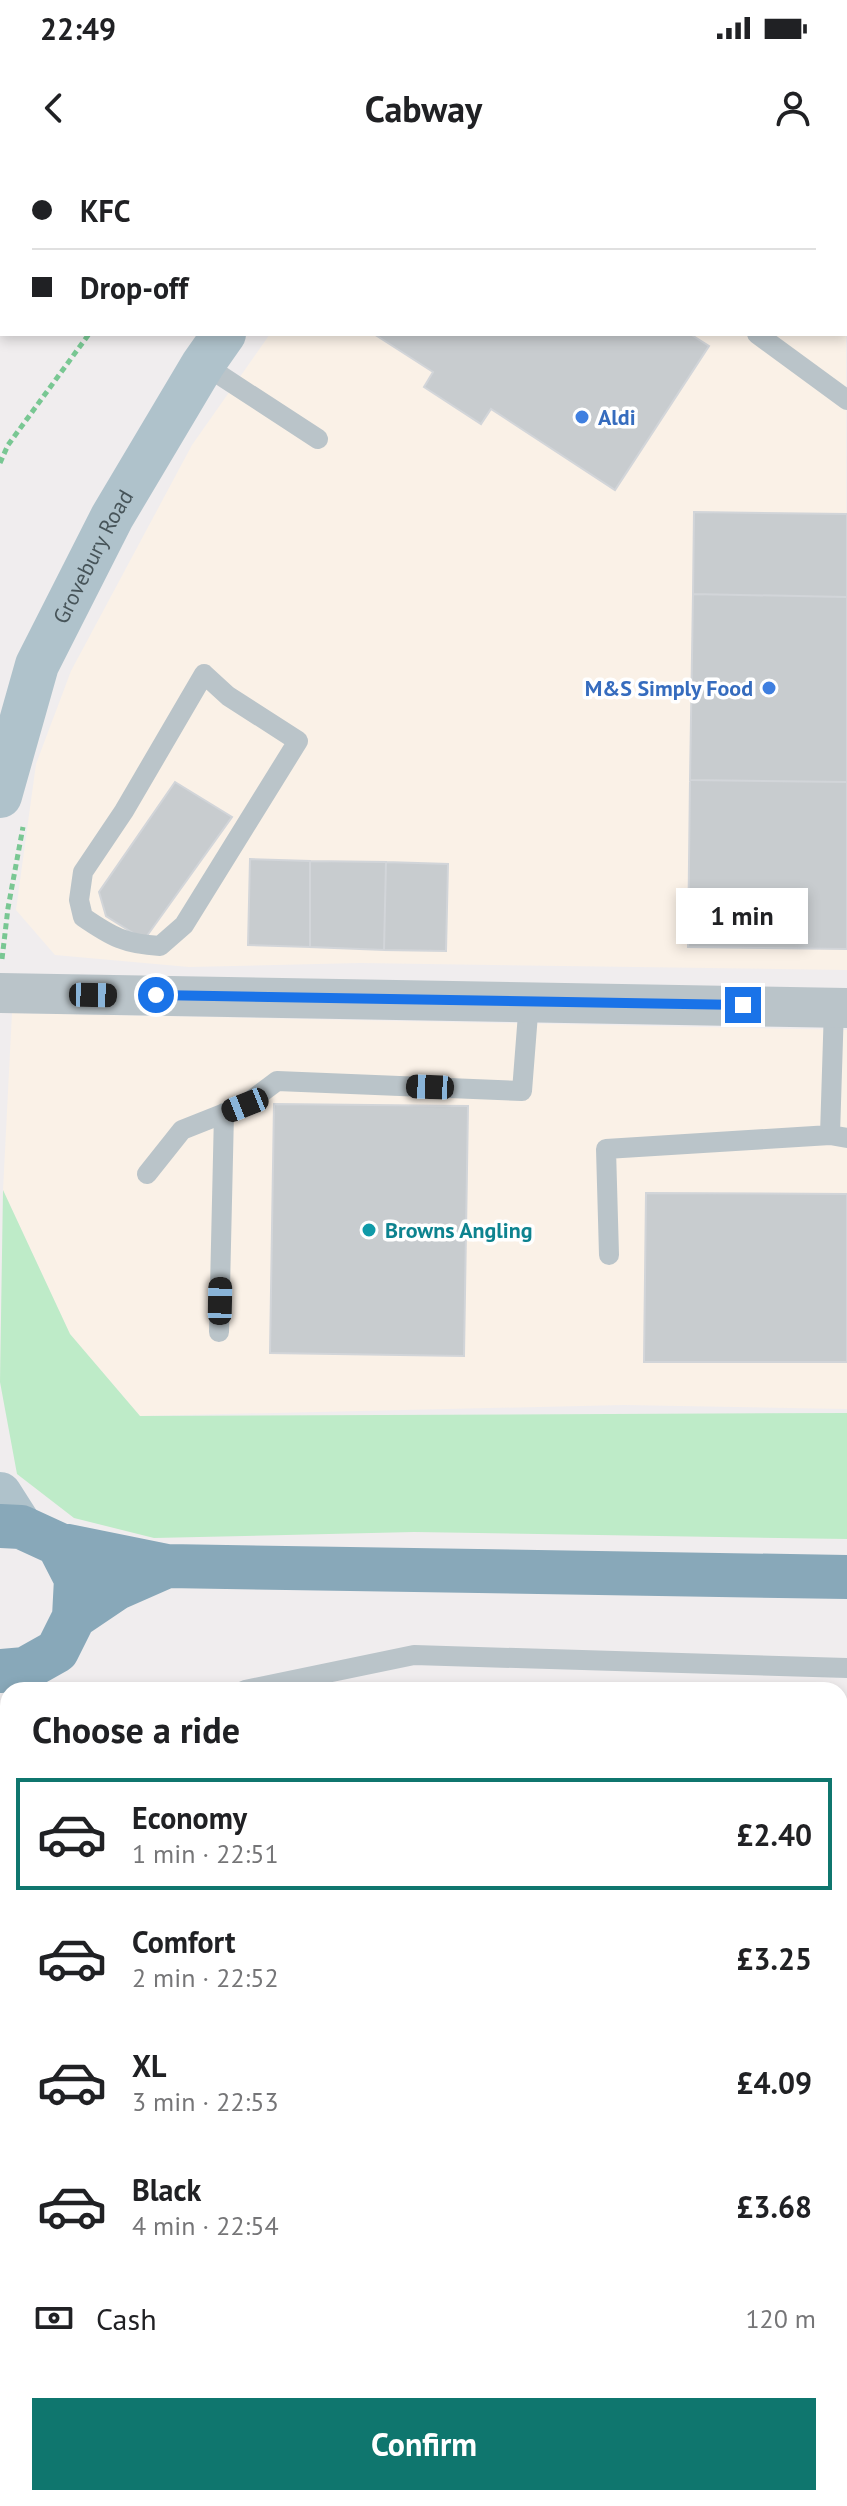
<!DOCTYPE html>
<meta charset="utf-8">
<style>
body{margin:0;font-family:"PT Sans",sans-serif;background:#f2f2f2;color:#202124;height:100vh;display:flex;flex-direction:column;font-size:30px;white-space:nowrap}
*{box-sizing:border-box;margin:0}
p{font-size:26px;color:#757577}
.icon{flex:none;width:44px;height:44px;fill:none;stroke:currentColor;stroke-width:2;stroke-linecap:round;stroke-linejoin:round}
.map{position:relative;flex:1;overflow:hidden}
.side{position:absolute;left:0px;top:1522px;width:848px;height:824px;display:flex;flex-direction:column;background:#fff;border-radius:24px 24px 0 0;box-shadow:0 4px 12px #0003}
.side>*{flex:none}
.banner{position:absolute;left:0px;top:0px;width:848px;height:176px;box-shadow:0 4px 12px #0003;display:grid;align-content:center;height:176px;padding:0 32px;background:#fff}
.end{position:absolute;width:36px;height:36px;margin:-18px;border:10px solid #1a73e8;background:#fff;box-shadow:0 0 0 4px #fff}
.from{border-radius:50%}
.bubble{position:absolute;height:56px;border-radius:0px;background:#fff;box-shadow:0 4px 12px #0003;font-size:26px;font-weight:800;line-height:56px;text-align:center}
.car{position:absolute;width:24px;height:48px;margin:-24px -12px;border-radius:10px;box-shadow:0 0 6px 2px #0007;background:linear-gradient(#222 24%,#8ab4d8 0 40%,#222 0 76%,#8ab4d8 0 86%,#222 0)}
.banner b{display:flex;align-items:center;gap:28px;height:76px;font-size:30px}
.banner b+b{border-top:2px solid #e0e0e0}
.banner i{width:20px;height:20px;background:#202124}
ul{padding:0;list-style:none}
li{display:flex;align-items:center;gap:24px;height:112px;margin:0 16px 12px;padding:0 16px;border:4px solid transparent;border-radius:0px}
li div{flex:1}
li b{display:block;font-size:30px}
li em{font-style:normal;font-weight:800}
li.on{border-color:#0f766e}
li>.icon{width:72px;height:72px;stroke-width:1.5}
h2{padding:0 32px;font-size:36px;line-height:96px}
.pay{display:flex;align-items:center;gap:20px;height:88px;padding:0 32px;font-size:30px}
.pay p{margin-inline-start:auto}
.action{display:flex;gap:16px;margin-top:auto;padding:16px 32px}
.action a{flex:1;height:92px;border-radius:0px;background:#0f766e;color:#fff;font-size:32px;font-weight:800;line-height:92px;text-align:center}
.status{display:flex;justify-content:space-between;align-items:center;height:56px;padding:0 40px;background:#fff;direction:ltr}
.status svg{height:22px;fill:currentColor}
header{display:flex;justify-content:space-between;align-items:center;height:104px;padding:0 32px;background:#fff;font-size:36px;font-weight:800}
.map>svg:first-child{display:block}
.commercial{fill:#faf1e7}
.green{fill:#beebc8}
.building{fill:#c8cccf;stroke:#d2d5d9;stroke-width:2}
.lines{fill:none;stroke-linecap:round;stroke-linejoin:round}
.path{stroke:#79c793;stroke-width:5;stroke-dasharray:6 4;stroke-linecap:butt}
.lane{stroke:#bac4c9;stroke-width:20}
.street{stroke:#bac4c9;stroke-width:40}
.primary{stroke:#afc2cb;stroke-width:44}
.highway{stroke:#88a8b9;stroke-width:44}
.route{stroke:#1a73e8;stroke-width:10}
.shop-dot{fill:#3f7fe0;stroke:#fff;stroke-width:3}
.culture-dot{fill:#0f9aa8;stroke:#fff;stroke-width:3}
.labels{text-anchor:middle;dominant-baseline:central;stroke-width:7;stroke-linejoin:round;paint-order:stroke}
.shop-label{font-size:22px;font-weight:bold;fill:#366cbe;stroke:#fff;text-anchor:start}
.street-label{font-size:22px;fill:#475459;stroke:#fff}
.culture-label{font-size:22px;font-weight:bold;fill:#0d838f;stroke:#fff;text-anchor:start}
</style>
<div class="status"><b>22:49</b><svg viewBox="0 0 49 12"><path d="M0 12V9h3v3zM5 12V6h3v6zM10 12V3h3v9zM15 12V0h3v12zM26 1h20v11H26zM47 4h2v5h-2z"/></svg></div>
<header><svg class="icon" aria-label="back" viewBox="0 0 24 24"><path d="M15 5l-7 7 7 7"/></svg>Cabway<svg class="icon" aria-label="person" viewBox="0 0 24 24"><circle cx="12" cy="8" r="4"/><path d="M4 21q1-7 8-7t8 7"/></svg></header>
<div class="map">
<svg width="847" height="2346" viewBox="0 0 847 2346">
<rect width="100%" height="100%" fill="#f0edee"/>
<path class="commercial" d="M401 0H671L673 2H399Z
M846 164 847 810 360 803 189 807 55 795 16 750 36 604 71 511 192 285 270 174H846Z
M12 853 847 870V1249L624 1245 140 1256 70 1174 3 1030Z"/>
<path class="green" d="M3 1030 70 1174 140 1256 847 1253V1379L414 1372 154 1378 74 1358 17 1314 0 1222Z
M0 1585 8 1588V1784L0 1781Z"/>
<path class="building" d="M374 174H690L709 186 615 330 491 249 481 264 424 227 433 212Z
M694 352 847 354V437L693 434Z
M693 434 847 437V622L690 620Z
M690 620 847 622V789L688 787Z
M175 622 232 657 144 780 106 756 99 732Z
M250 699 310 701V787L248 785Z
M310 701 386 702 384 790 310 787Z
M386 702 448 704 446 791 384 790Z
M274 944 468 946 464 1196 270 1193Z
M646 1033 847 1034V1202H644Z"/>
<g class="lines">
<path class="path" d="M110 2 113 0
M215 2 216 0
M0 74 2 73
M0 303 8 285 89 174
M2 799 8 748 23 667
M840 1703H847
M0 1806 8 1809"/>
<path class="lane" d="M468 0 471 2
M757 174 847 240
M203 204 318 279
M204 514 228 536 298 581 184 765 160 786C125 784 112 777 83 757L79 740 83 712 124 651Z
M834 847 830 975 847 978
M147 1014 182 970 245 945 277 921 522 931 529 841
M609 1095 606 989 830 975
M219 1172 224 953
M245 1530 414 1495 847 1508"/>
<path class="street" d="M0 833 847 848"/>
<g class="primary">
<path d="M350 2 351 0"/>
<path id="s1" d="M0 636 37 505 112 357 203 204 224 174"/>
<path d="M0 1334 21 1367"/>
</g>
<path class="highway" d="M0 1366 21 1367 58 1384 167 1406 847 1417
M74 1457 117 1428 167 1406
M0 1511 25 1509 57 1491 74 1457 76 1419 58 1384"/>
</g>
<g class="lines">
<path class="route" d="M156 835 743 845"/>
</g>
<g class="shop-dot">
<circle cx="582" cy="257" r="8"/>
<circle cx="769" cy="528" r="8"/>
</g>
<circle class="culture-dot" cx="369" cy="1070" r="8"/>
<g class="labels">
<g class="shop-label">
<text x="598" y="257">Aldi</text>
<text x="753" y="528" text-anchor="end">M&amp;S Simply Food</text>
</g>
<g class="street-label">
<text stroke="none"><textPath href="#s1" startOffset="258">Grovebury Road</textPath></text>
</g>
<g class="culture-label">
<text x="385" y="1070">Browns Angling</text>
</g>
</g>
</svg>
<i class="end from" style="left:156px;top:835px"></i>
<i class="end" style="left:743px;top:845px"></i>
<div class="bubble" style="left:676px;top:728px;width:132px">1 min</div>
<i class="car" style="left:93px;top:835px;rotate:91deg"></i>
<i class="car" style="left:430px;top:927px;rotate:272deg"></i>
<i class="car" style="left:245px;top:945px;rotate:248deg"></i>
<i class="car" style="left:220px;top:1141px;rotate:1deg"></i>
<div class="banner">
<b><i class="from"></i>KFC</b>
<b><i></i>Drop-off</b>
</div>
<section class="side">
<h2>Choose a ride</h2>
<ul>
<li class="on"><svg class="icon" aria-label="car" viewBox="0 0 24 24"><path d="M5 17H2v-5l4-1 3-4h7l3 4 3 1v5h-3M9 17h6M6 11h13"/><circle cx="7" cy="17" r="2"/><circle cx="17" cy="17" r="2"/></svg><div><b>Economy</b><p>1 min · 22:51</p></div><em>£2.40</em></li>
<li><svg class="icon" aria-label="car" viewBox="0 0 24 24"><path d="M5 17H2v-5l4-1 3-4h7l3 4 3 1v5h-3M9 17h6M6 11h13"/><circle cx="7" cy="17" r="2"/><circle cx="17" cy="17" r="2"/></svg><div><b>Comfort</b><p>2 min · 22:52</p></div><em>£3.25</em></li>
<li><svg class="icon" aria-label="car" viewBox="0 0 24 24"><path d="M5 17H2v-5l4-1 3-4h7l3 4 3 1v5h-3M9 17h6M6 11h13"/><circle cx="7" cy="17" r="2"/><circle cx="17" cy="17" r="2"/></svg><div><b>XL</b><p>3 min · 22:53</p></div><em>£4.09</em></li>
<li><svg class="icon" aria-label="car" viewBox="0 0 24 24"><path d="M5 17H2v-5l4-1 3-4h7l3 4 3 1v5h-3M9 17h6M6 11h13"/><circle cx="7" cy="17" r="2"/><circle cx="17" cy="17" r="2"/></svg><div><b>Black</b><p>4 min · 22:54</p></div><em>£3.68</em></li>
</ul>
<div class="pay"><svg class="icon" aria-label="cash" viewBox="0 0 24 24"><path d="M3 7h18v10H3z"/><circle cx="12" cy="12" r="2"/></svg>Cash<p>120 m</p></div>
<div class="action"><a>Confirm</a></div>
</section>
</div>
